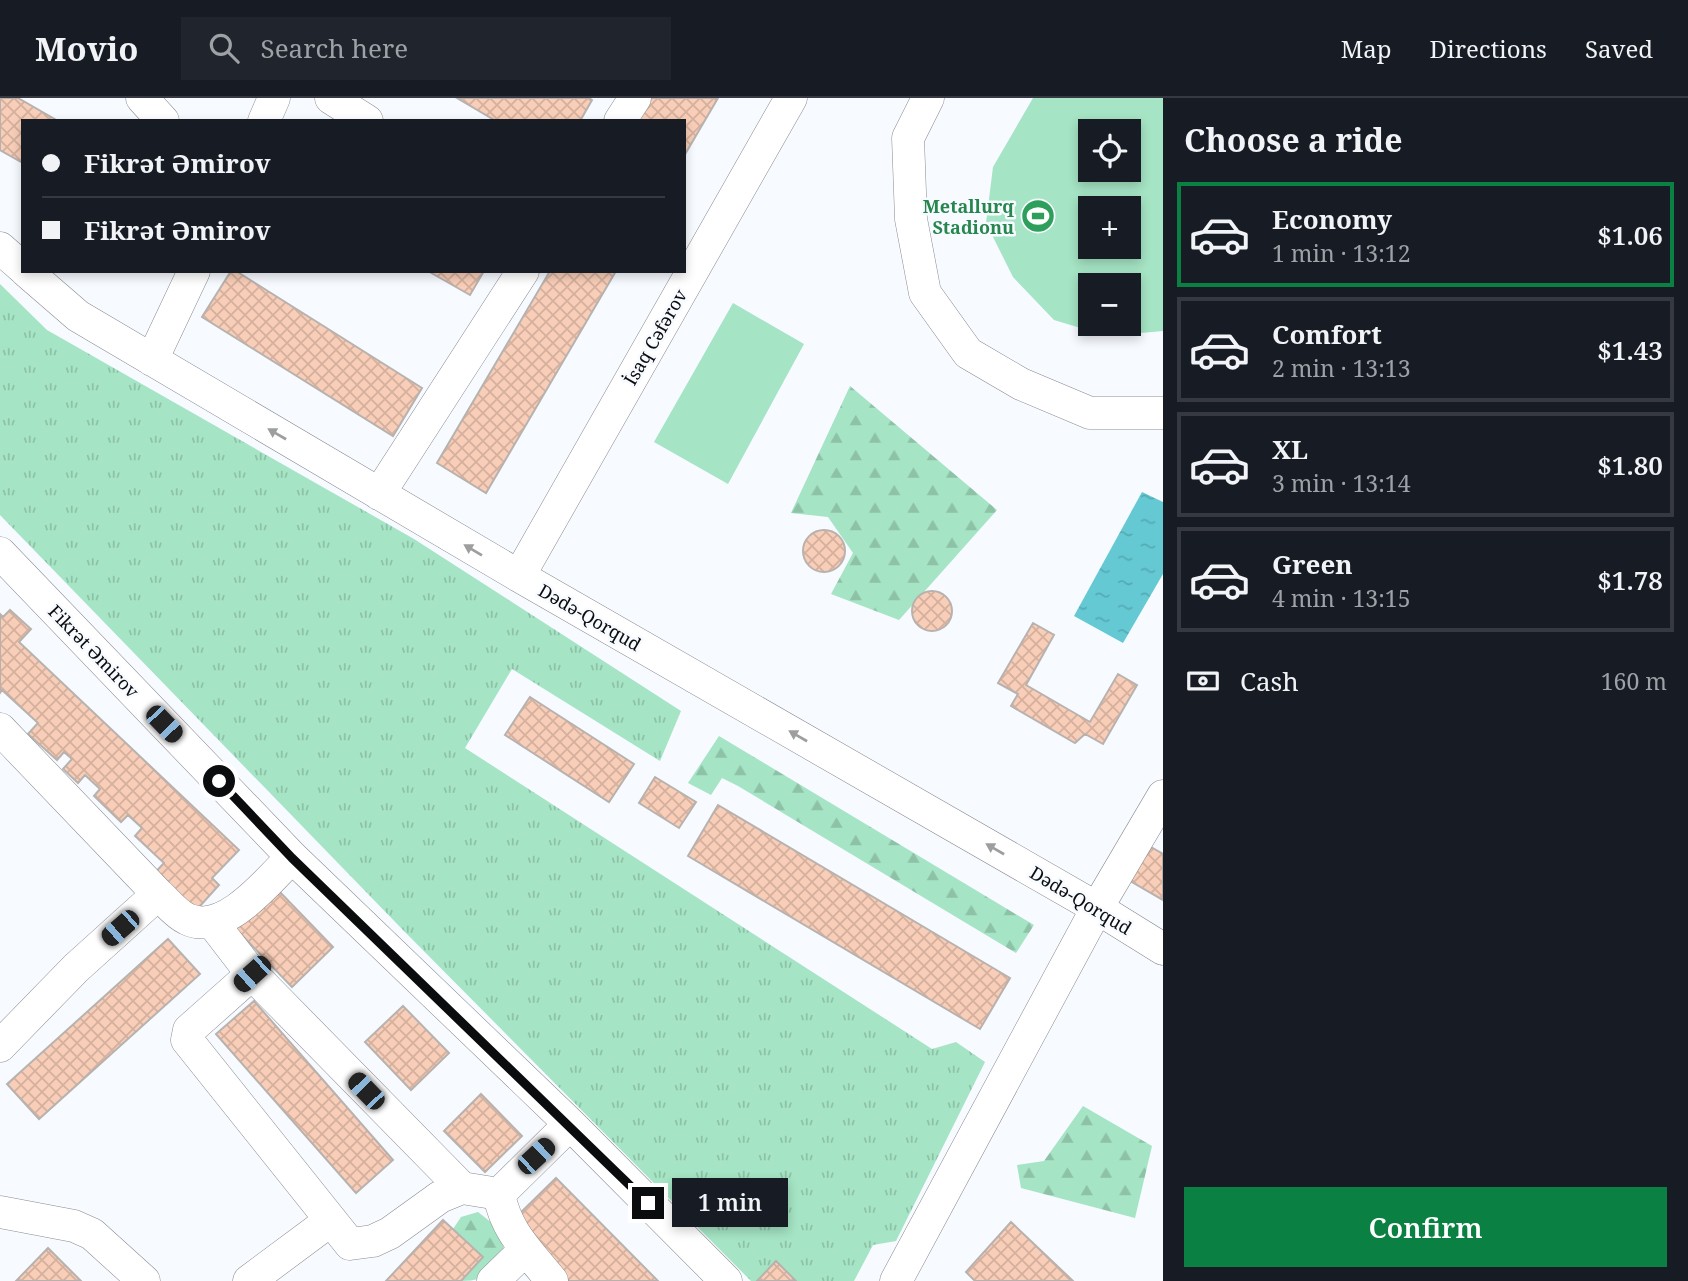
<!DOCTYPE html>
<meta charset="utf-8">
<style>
body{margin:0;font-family:"Noto Serif",serif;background:#20242c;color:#f1f3f6;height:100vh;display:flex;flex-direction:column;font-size:26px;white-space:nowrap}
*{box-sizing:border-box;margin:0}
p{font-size:23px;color:#9ea1a6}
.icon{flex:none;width:38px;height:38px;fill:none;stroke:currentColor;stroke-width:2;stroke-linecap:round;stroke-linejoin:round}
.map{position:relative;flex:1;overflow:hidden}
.sheet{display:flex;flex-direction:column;background:#171b24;width:525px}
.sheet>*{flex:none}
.hud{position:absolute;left:21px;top:21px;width:665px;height:154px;border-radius:0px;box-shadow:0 4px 10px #0003;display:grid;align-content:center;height:154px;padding:0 21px;background:#171b24}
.controls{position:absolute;left:1078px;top:21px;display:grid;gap:14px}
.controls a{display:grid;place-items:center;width:63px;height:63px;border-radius:0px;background:#171b24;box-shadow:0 4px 10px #0003;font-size:35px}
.end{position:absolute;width:32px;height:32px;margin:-16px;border:9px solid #0b0c0d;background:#fff;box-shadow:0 0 0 4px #fff}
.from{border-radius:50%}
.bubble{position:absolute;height:49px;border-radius:0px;background:#171b24;box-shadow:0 4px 10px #0003;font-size:23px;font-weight:600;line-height:49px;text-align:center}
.car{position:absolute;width:21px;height:42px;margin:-21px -10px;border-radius:9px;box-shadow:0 0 5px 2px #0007;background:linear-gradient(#222 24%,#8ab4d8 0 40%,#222 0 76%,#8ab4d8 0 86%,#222 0)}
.hud b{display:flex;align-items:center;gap:24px;height:66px;font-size:26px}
.hud b+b{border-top:2px solid #363941}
.hud i{width:18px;height:18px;background:#f1f3f6}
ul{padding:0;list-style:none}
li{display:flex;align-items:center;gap:21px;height:105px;margin:0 14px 10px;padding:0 7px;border:4px solid #363941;border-radius:0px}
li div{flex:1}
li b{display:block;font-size:26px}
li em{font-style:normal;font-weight:600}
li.selected{border-color:#0b8043}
li>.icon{width:63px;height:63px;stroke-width:1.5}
h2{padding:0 21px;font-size:32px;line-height:84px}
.pay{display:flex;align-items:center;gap:18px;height:77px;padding:0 21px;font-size:26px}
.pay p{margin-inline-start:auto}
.button{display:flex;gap:14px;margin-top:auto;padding:14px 21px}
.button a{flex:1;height:80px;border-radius:0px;background:#0b8043;color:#fff;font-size:28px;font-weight:600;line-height:80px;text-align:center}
header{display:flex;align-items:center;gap:42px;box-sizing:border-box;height:98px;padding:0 35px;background:#171b24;border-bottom:2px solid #363941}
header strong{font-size:33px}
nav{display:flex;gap:38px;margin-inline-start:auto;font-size:24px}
.search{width:490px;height:63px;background:#20242c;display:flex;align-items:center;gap:18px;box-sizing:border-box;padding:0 24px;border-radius:0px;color:#9ea1a6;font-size:26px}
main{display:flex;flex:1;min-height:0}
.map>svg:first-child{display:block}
.forest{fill:url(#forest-firs)}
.park{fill:url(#park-tufts)}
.garden{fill:#a5e4c4;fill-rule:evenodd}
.water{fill:url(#water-ripples)}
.building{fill:url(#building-cross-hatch);stroke:#b8b2af;stroke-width:2}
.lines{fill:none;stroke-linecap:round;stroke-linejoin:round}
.minor-casing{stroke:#898b90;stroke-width:33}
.minor{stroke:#fff;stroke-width:32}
.oneway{fill:#9d9e9e}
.route{stroke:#0b0c0d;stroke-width:9}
.labels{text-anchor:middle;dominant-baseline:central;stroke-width:5;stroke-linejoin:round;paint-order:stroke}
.leisure-label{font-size:18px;font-weight:bold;fill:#27864d;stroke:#f7faff;text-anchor:end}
.street-label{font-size:18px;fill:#0b0c0d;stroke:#f7faff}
</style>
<header>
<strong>Movio</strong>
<div class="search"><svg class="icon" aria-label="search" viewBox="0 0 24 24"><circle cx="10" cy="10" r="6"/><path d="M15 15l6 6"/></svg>Search here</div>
<nav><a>Map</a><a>Directions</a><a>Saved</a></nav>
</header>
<main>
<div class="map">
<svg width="1163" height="1183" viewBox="0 0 1163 1183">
<defs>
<pattern id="forest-firs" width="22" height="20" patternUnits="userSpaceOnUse" patternTransform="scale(1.75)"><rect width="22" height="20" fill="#a5e4c4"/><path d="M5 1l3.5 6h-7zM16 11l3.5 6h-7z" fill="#8dc2a7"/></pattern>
<pattern id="park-tufts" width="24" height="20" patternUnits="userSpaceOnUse" patternTransform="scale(1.75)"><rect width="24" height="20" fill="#a5e4c4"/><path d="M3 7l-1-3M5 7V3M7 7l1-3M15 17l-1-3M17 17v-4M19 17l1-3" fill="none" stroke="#8dc2a7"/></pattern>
<pattern id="water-ripples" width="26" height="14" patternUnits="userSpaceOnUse" patternTransform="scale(1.75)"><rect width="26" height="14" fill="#64c9d3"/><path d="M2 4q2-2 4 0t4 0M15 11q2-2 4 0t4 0" fill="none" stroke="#55abb4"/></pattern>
<pattern id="building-cross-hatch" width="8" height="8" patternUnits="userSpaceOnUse" patternTransform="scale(1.75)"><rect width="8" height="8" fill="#f9ceb8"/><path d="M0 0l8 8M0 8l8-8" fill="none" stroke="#d4b09d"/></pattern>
</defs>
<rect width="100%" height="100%" fill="#f7faff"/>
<path class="forest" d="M850 288 997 412 899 522 831 496 853 455 828 419 791 415Z
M719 638 1034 827 1016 855 738 688 722 680 711 697 688 685Z
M1083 1008 1152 1048 1135 1120 1021 1090 1017 1067 1044 1063Z
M478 1114 497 1129 507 1161C496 1177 480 1183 461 1183L483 1159 453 1131 461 1119Z"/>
<path class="park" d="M0 186 47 232 414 441 681 613 660 663 512 571 465 650 932 951 956 944 985 964 896 1143 873 1147 854 1183H751L402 831 0 417Z"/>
<path class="garden" d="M1033 0H1163V233L1107 238 1054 222 1013 179 986 125 993 69ZM1090 33H1129V72H1090ZM1090 110H1129V149H1090ZM1090 187H1129V226H1090Z
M733 205 804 246 728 386 654 344Z"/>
<path class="water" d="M1142 394 1163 404V476L1123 545 1074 518Z"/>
<path class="building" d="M0 0H18L58 23H23V65L0 52Z
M457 0H589L592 2 580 23H496Z
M651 0H718L684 58V23H638Z
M231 173H236L422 290 393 338 202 219Z
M428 173H484L470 197Z
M550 173H616L486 395 437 365Z
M803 453a21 21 0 1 1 42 0a21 21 0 1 1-42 0Z
M912 513a20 20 0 1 1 40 0a20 20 0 1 1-40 0Z
M10 512 31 531 19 544 239 752 212 780 219 787 191 818 151 779 164 765 135 738 142 730 128 717 121 724 94 698 100 691 85 677 78 685 63 671 72 661 64 654 57 662 28 636 38 625 2 592 0 595V516L3 519Z
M1033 525 1054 537 1026 587 1090 624 1118 576 1137 587 1103 646 1085 636 1075 645 1011 608 1018 596 998 585Z
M530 599 634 666 609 704 505 637Z
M655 679 696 704 679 730 639 705Z
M718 707 1010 880 980 931 688 758Z
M1151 749 1163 756V802L1130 783Z
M276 790 333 849 292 889 235 830Z
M168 841 200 876 39 1021 7 986Z
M254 903 393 1062 356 1095 216 936Z
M403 908 449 955 411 992 365 944Z
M481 996 522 1038 485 1074 444 1033Z
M556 1080 658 1183H563L512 1123Z
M443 1122 483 1159 461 1183H386Z
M1011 1124 1073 1183H975L966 1174Z
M48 1150 81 1183H16Z
M776 1163 796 1183H757Z"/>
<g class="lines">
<g class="minor-casing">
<path id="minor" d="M142 0 163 23
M331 0 367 23
M928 0 908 40 911 121 925 195 968 255 1021 286 1090 315H1163
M264 23 274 0
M620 23 635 0
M0 150 23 170
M26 173 78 218 519 478 1097 810 1163 851
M152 262 194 173
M379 396 523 173
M0 455 292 759 570 1026 726 1183
M519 478 791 0
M0 631 158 796 76 870 0 948
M158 796C167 804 176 816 187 821 224 839 268 783 292 759
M212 824 252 876 462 1090
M252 876 189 932 187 942 350 1146 373 1143 390 1135 440 1099 462 1090 499 1096
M0 1114 74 1128 92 1136 144 1183
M249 1183 331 1122
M493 1183 524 1153
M552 1183C529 1154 506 1134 499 1096L570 1026
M896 1183 1097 810 1163 698"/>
</g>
<use href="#minor" class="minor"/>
</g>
<defs><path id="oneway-solid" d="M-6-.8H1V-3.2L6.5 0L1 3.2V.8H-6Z" transform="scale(1.75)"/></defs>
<g class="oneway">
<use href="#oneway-solid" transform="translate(277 336) rotate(-150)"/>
<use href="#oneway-solid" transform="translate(473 452) rotate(-149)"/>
<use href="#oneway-solid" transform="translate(798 638) rotate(-150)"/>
<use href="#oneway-solid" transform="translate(995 751) rotate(-150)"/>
</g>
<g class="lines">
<path class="route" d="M219 683 292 760 648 1105"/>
</g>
<defs>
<g id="stadium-disc" transform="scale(1.75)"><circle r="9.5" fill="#2e9e5b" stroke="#f7faff"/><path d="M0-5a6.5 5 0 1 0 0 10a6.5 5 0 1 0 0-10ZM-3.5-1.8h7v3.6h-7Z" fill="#fff"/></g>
</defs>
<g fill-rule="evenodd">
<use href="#stadium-disc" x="1038" y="118"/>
</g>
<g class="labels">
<g class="leisure-label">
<text x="1014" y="108">Metallurq<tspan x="1014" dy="21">Stadionu</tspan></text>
</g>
<g class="street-label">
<text transform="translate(655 239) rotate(-60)">İsaq Cəfərov</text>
<text transform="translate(590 519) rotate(30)">Dədə-Qorqud</text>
<text transform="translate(94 553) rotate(46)">Fikrət Əmirov</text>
<text transform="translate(1081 802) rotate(31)">Dədə-Qorqud</text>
</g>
</g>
</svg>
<div class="controls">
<a><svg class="icon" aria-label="locate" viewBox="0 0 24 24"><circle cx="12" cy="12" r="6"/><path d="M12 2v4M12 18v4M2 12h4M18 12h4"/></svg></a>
<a>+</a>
<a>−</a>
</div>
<i class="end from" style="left:219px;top:683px"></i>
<i class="end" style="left:648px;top:1105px"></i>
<div class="bubble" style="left:672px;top:1080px;width:116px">1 min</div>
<i class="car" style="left:164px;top:626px;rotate:136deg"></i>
<i class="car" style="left:120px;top:830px;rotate:229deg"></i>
<i class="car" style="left:252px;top:876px;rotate:228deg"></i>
<i class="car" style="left:366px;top:993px;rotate:316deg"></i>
<i class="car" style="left:536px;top:1058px;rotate:47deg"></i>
<div class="hud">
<b><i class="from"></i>Fikrət Əmirov</b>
<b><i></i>Fikrət Əmirov</b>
</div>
</div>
<section class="sheet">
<h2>Choose a ride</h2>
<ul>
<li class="selected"><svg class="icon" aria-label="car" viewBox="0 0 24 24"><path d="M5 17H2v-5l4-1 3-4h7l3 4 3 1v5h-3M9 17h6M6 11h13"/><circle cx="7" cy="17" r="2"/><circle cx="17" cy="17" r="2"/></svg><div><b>Economy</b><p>1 min · 13:12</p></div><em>$1.06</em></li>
<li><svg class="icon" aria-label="car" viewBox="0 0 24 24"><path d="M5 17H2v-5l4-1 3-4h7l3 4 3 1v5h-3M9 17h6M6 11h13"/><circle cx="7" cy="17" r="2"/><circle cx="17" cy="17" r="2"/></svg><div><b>Comfort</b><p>2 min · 13:13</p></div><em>$1.43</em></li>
<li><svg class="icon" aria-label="car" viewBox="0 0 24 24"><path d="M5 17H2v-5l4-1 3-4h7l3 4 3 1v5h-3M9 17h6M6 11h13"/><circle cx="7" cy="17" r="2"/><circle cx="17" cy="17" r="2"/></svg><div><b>XL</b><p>3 min · 13:14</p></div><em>$1.80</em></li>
<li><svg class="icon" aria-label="car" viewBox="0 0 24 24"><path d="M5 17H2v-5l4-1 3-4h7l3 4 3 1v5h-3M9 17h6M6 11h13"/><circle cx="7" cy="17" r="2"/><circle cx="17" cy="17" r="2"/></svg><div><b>Green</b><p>4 min · 13:15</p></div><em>$1.78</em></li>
</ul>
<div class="pay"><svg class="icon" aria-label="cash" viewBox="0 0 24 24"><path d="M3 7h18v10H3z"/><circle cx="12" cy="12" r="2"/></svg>Cash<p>160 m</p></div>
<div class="button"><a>Confirm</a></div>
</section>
</main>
